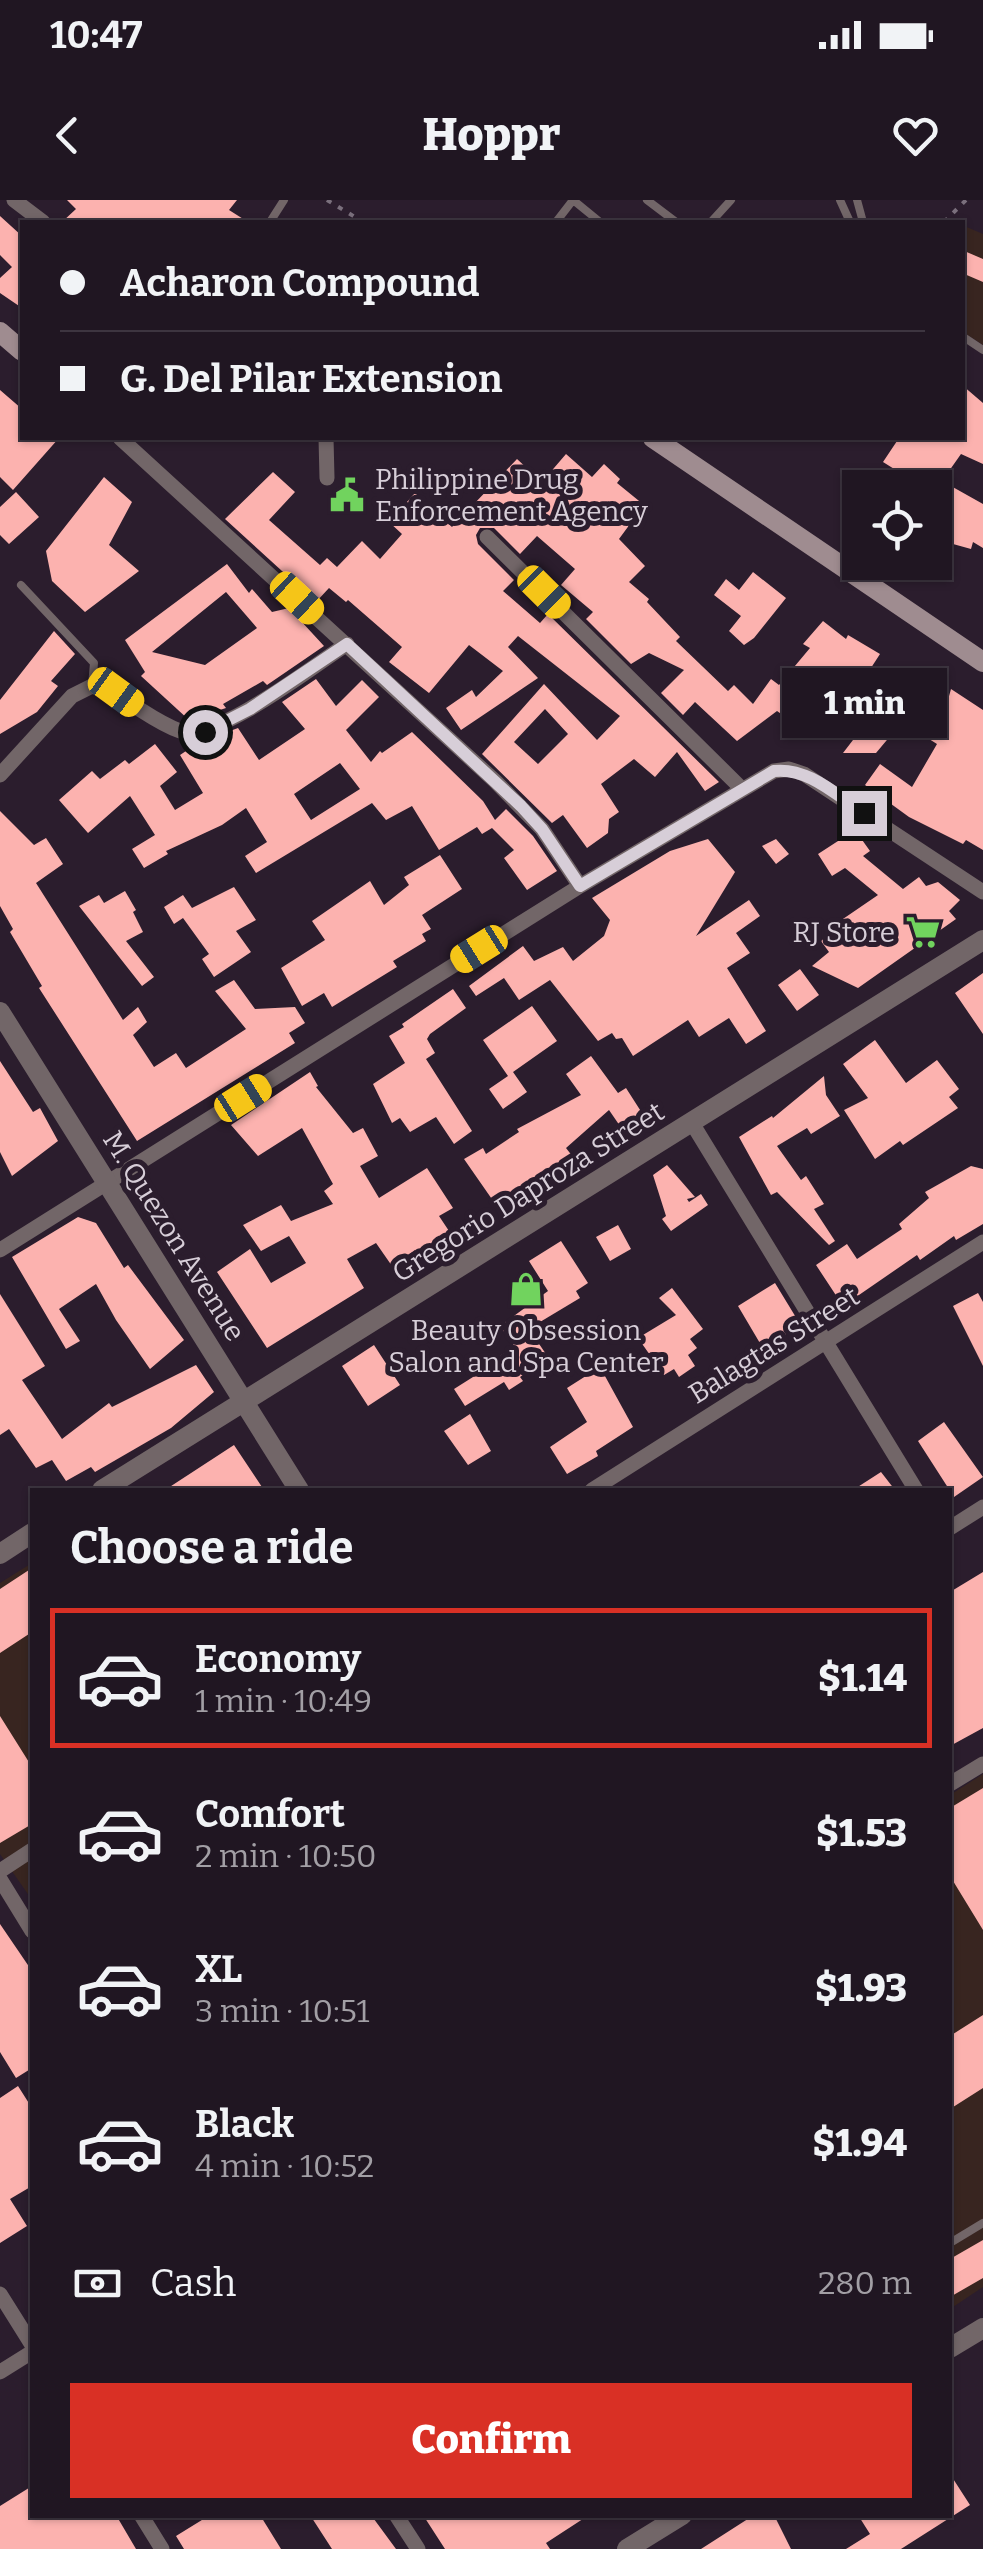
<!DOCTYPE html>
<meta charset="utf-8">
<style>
body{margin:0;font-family:Bitter,serif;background:#2d232f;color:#f1f3f6;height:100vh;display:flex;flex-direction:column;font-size:38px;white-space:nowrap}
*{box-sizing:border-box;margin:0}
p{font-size:32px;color:#a29fa5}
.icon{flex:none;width:55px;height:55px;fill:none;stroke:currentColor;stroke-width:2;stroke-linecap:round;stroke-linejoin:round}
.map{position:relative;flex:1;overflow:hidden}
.details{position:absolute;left:30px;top:1288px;width:922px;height:1030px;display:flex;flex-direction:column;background:#201622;border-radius:0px;box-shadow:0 2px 8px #0004,0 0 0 2px #3d3540}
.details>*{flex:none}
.banner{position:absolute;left:20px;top:20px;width:945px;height:220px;border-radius:0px;box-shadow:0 2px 8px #0004,0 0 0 2px #3d3540;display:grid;align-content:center;height:220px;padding:0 40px;background:#201622}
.buttons{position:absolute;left:842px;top:270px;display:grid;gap:20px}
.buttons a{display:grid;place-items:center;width:110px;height:110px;border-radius:0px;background:#201622;box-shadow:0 2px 8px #0004,0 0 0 2px #3d3540;font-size:50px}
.end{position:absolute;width:45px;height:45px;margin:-22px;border:12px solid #d7ced8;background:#111;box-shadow:0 0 0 5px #111}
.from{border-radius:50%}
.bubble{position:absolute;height:70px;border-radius:0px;background:#201622;box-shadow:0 2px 8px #0004,0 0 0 2px #3d3540;font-size:32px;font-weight:800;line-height:70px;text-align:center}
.car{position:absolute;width:30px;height:60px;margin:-30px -15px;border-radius:12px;box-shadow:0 0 8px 2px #0007;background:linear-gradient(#f5c518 24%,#345 0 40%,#f5c518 0 76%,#345 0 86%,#f5c518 0)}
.banner b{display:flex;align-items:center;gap:35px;height:95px;font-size:38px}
.banner b+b{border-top:2px solid #3d3540}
.banner i{width:25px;height:25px;background:#f1f3f6}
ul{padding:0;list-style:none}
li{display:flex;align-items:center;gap:30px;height:140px;margin:0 20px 15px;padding:0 20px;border:5px solid transparent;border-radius:0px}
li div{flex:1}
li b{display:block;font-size:38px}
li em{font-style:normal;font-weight:800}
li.selected{border-color:#d93025}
li>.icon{width:90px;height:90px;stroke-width:1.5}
h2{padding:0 40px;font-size:45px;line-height:120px}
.pay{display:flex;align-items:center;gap:25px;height:110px;padding:0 40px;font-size:38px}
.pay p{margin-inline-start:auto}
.cta{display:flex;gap:20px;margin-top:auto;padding:20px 40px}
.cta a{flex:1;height:115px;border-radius:0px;background:#d93025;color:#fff;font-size:40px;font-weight:800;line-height:115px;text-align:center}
.status{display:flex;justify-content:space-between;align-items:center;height:70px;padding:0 50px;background:#201622;direction:ltr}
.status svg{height:28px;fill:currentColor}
header{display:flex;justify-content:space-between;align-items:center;height:130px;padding:0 40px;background:#201622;font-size:45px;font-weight:800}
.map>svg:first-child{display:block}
.education{fill:#382520}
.building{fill:#fcb2af;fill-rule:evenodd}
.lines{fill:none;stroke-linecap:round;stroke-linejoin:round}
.path{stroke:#7a6f7c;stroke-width:4;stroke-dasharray:5 8;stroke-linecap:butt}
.service{stroke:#726668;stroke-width:8}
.minor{stroke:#726668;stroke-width:15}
.tertiary{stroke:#726668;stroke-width:20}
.secondary{stroke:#9f8c90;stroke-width:20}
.route{stroke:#d7ced8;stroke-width:12}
.labels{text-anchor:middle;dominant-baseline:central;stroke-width:10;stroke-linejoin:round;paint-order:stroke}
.poi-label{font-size:28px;fill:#d7ced8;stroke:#2b1d2d;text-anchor:start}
.street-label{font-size:28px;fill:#d7ced8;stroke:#2b1d2d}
</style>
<div class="status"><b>10:47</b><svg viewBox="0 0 49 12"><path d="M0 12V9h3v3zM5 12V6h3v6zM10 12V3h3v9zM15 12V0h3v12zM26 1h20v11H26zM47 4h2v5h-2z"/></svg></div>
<header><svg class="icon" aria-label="back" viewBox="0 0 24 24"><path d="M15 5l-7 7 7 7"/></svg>Hoppr<svg class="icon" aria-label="heart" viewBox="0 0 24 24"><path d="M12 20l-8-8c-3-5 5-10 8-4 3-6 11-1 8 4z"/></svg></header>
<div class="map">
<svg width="983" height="2349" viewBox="0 0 983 2349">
<rect width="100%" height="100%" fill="#2b1d2d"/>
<path class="education" d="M962 25 983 34V145L963 132Z
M32 1363V1700L0 1654V1383Z
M983 1574V2087L950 2109V1595Z"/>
<path class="building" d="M67 0H237L229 10 248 22H62L76 9Z
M0 16 22 36V108L0 93V78L12 67 0 55Z
M962 50 983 59V82L962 73Z
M962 185 983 203V264L961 254 942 281 983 304V348L973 342 971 349 953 344 935 334V288H900L907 277 883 262 899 238H962Z
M0 190 22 209V238H59L13 290 0 277Z
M566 254 592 277 604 264 620 279 617 283 644 305 619 339 645 366 629 382 649 399 647 402 680 437 676 441 728 491 734 485 753 504 771 479 779 485 810 448 803 444 823 421 846 439 848 435 880 454 825 539 801 528 777 511 737 541 695 502 683 515 661 493 684 470 649 453 631 464 586 419 593 412 561 385 575 369 537 336 520 354 494 328H480L476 335 478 344 514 380 503 391 540 423 548 414 719 582 705 591 677 552 655 577 634 559 601 584 619 612 609 619 608 633 587 648 563 615 552 623 482 554 544 484 597 540 620 516 518 436 508 447 538 478 461 530 446 508 472 490 476 497 503 471 469 445 429 493 389 462 402 447 348 400 346 402 329 388 316 402 225 319 273 272 295 292 269 320 320 365 327 358 337 367 362 341 380 359 402 334 389 322 415 293 452 327 517 259 542 282ZM545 509 568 534 538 564 514 542Z
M104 277 132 302 109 345 139 371 85 412 52 381 46 351Z
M16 292 39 317 9 344 0 335V307Z
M227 364 249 393 252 389 272 412 289 408 324 446 267 485 263 481 223 504 226 508 189 520 141 476 145 472 125 440ZM226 392 257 428 205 465 152 452Z
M753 372 786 398 754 438 744 445 729 431 741 416 714 395 726 379 739 390Z
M54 431 75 454 51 481 58 486 37 512 0 534V500Z
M906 471 920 480 915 488 946 507 951 489 983 510V650L966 640 963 644 909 617 865 585 880 564 912 587 937 544 902 522 876 553H843Z
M316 479 336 506 362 480 379 497 346 530 371 562 380 551 382 553 412 532 483 601 495 620 506 609 533 636 557 671 527 690 504 658 514 650 492 628 482 634 477 627 439 650 412 606 386 620 372 603 256 673 245 656 267 642 246 608 222 625 166 651 168 654 144 668 132 649 155 635 130 596 88 633 59 600 92 571 100 579 125 560 129 564 155 544 177 572 160 586 175 610 203 593 180 555 198 543 238 528 259 560 305 529 282 502ZM340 563 360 589 311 620 294 594Z
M0 611 34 645 46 638 63 664 36 683 123 820 138 807 147 822 133 835 154 867 176 853 186 868 246 829 215 791 234 780 255 809 295 807 305 823 289 833 295 843 137 941 39 788 42 786 10 732 13 729 0 706Z
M855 630 870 651 863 656 903 689 919 677 926 686 938 682 960 700 949 711 956 719 858 788 812 766 829 752 821 741 841 725 840 721 878 695 845 668 832 676 818 654Z
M708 639 735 672 696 736 749 700 760 716 736 733 750 753 727 768 766 831 746 844 729 818 699 837 688 820 633 856 622 838 616 839 612 833 598 841 550 780 519 800 504 778 476 796 469 786 523 746 534 761 563 747 573 761 604 736 610 720 592 698 670 651Z
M776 639 789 654 776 664 762 646Z
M440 655 462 689 422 715 431 729 422 734 426 741 393 761 397 767 332 807 324 793 302 806 281 768 325 740 312 721 370 681 384 705 409 685 404 677Z
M234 687 256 720 236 731 251 752 214 777 202 759 209 754 183 718 174 724 164 707 183 695 192 708Z
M125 691 136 710 133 712 143 732 126 741 154 777 142 786 79 706 99 695 104 703Z
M800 769 819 795 797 811 778 785Z
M983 773V834L955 793Z
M453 789 466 808 430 834 427 839 435 853 426 859 472 931 454 944 436 917 410 932 400 918 392 923 373 884 405 863 389 836 404 827 402 824Z
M532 806 557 841 513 872 527 892 503 909 489 889 508 876 483 840Z
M875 840 906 883 937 860 959 889 949 897 958 908 903 945 900 941 875 959 844 910 868 898 843 864Z
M591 856 618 893 626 888 642 913 620 926 609 910 566 948 573 957 496 1005 464 959 483 948 486 954 519 932 517 929 581 895 566 874Z
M0 861 33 912 40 908 58 941 12 976 0 952Z
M310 872 318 886 316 887 353 933 363 928 378 956 360 966 379 998 427 968 453 1008 439 1016 451 1034 417 1055 415 1050 392 1066 376 1043 347 1059 364 1088 267 1148 217 1072 250 1049 271 1083 306 1063 289 1036 261 1051 243 1025 281 1005 291 1021 333 1004 324 991 333 984 302 928 258 956 231 925Z
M824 876 826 895 840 916 811 934 807 928 777 946 801 980 806 976 824 1004 814 1009 835 1041 829 1045 777 992 771 995 739 937 772 916 773 918Z
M667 965 695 997 687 999 689 1002 701 994 708 1005 671 1031 662 1019 666 1016 653 975Z
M971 966 983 969V1024L956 1040 954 1036 920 1060 917 1055 843 1106 816 1065 847 1044 857 1059 902 1029 899 1024 929 998 925 992Z
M78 1017 96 1023 124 1068 128 1065 184 1140 150 1169 116 1120 96 1084 59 1109 80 1141 66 1149 12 1057Z
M618 1025 631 1049 610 1061 596 1037Z
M561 1041 588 1083 576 1091 580 1098 540 1122 546 1131 535 1138 548 1157 520 1177 523 1181 509 1190 504 1182 465 1206 454 1189 473 1177 470 1173 515 1147 500 1126 548 1091 529 1061Z
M775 1083 800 1124 764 1150 738 1106Z
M672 1088 703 1129 690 1139 697 1148 688 1155 695 1166 679 1177 674 1169 664 1175 638 1138 676 1115 659 1098Z
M978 1093 983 1102V1166L953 1106Z
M0 1094 45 1166 22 1180 62 1239 109 1203 112 1207 196 1165 214 1192 171 1228 95 1272 91 1267 66 1281 52 1260 36 1268 9 1229 0 1235Z
M374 1145 400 1185 368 1206 342 1166Z
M600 1167 633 1227 596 1251 598 1256 567 1274 550 1247 587 1222 567 1188Z
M470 1214 491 1251 468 1265 444 1231Z
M944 1222 983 1277 954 1297 918 1241Z
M234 1245 264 1290H165Z
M881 1272 895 1290H853Z
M32 1368V1432L0 1453V1389Z
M983 1372V1528L950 1546V1392Z
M0 1516 32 1567V1624L0 1643Z
M983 1588V1730L950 1676V1608Z
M0 1724 32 1771V1868L16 1878 0 1852Z
M983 1815V1888L950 1909V1836Z
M18 1886 32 1908V1986L10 1999 27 2026 0 2043V1898Z
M983 2040V2078L950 2097V2059Z
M950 2274 970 2305 901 2349H846L870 2334 858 2315H950Z
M32 2286V2315H116L136 2349H0V2306Z
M210 2315H260L281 2349H184L176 2336Z
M310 2315H371L396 2349H332Z
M423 2315H589L546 2343 550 2349H445Z
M754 2315H774L791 2349H701Z"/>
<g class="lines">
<path class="path" d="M327 0 363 22
M944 22 966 0"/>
<path class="service" d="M647 0 676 22
M840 0 850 22
M857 0 863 22
M270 22 284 0
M556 22 573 0 600 22
M711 22 731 0
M962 136 983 150
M21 385 94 463 92 486
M950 2043 983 2023"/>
<path class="minor" d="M14 0 43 22
M120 238 495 581 542 629 580 686
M326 238 327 278
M487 337 741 588
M0 575 72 496 92 486C127 495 147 519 180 531 215 543 315 465 347 444
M692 923 916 1290
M0 1050 580 686 774 571 789 569 804 574 983 692
M592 1290 983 1042
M950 1328 983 1307
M950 1584 983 1564
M0 1671 32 1650
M0 1679 32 1731
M0 2094 32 2145
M0 2172 32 2152
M141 2315 162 2349
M396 2315 418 2349"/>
<path class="tertiary" d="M0 812 299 1290
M102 1290 983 740
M0 1354 32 1333
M950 2148 983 2128
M627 2349 682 2315"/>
<path class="secondary" d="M0 132 22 151
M653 238 983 462"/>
</g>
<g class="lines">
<path class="route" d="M205 532 250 509 347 444 521 606 542 629 580 686 774 571C808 567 836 595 864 613"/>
</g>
<defs>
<g id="civic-bare" transform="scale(2.7)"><path d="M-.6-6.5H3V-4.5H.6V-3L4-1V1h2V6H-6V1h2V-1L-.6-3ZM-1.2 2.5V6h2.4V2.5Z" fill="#71d35e" stroke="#2b1d2d" stroke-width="2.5" paint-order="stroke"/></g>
<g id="supermarket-bare" transform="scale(2.7)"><path d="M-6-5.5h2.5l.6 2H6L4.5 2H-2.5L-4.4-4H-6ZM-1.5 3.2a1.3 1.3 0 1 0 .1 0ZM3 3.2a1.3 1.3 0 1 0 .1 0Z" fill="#71d35e" stroke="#2b1d2d" stroke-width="2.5" paint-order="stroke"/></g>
<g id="shop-bare" transform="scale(2.7)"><path d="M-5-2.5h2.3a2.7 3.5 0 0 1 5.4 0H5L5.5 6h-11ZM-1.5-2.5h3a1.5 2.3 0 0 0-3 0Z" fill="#71d35e" stroke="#2b1d2d" stroke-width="2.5" paint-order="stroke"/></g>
</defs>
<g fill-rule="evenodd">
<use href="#civic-bare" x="347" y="295"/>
<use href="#supermarket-bare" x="923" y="732"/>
<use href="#shop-bare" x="526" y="1089"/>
</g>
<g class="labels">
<g class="poi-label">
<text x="375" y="279">Philippine Drug<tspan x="375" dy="32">Enforcement Agency</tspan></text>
<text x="895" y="732" text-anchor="end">RJ Store</text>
<text x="526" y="1130" text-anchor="middle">Beauty Obsession<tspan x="526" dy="32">Salon and Spa Center</tspan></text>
</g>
<g class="street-label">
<text transform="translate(528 992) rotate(-32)">Gregorio Daproza Street</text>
<text transform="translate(174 1036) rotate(58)">M. Quezon Avenue</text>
<text transform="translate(774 1145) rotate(-32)">Balagtas Street</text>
</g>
</g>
</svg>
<div class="buttons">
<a><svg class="icon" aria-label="locate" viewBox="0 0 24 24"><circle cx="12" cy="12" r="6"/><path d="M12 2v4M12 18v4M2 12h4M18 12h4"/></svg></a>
</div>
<i class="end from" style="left:205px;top:532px"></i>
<i class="end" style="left:864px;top:613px"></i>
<div class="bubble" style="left:782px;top:468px;width:165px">1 min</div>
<i class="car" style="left:544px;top:392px;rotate:135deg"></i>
<i class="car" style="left:297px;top:398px;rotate:133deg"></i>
<i class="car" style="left:116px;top:492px;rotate:126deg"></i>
<i class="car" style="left:479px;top:749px;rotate:238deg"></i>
<i class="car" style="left:243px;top:898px;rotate:58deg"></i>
<div class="banner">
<b><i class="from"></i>Acharon Compound</b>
<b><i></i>G. Del Pilar Extension</b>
</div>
<section class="details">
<h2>Choose a ride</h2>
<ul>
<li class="selected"><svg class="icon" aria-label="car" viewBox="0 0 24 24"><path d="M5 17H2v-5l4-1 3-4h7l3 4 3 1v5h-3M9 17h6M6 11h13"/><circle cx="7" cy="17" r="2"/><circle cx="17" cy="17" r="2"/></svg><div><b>Economy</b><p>1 min · 10:49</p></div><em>$1.14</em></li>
<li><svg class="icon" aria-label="car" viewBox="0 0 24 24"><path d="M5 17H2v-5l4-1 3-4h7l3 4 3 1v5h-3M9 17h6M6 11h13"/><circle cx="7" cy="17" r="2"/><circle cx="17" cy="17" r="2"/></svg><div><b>Comfort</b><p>2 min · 10:50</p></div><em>$1.53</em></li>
<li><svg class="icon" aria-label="car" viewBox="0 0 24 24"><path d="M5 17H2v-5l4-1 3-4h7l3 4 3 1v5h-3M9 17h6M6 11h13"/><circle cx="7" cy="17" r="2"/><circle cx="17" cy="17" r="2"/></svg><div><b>XL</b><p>3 min · 10:51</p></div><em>$1.93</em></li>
<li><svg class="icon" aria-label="car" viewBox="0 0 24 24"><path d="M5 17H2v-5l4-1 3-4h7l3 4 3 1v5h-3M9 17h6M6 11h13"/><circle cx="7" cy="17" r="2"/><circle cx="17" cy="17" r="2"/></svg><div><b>Black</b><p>4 min · 10:52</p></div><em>$1.94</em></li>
</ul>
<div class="pay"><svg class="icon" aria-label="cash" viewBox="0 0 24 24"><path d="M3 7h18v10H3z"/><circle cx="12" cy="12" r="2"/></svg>Cash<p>280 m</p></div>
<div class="cta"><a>Confirm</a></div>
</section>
</div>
